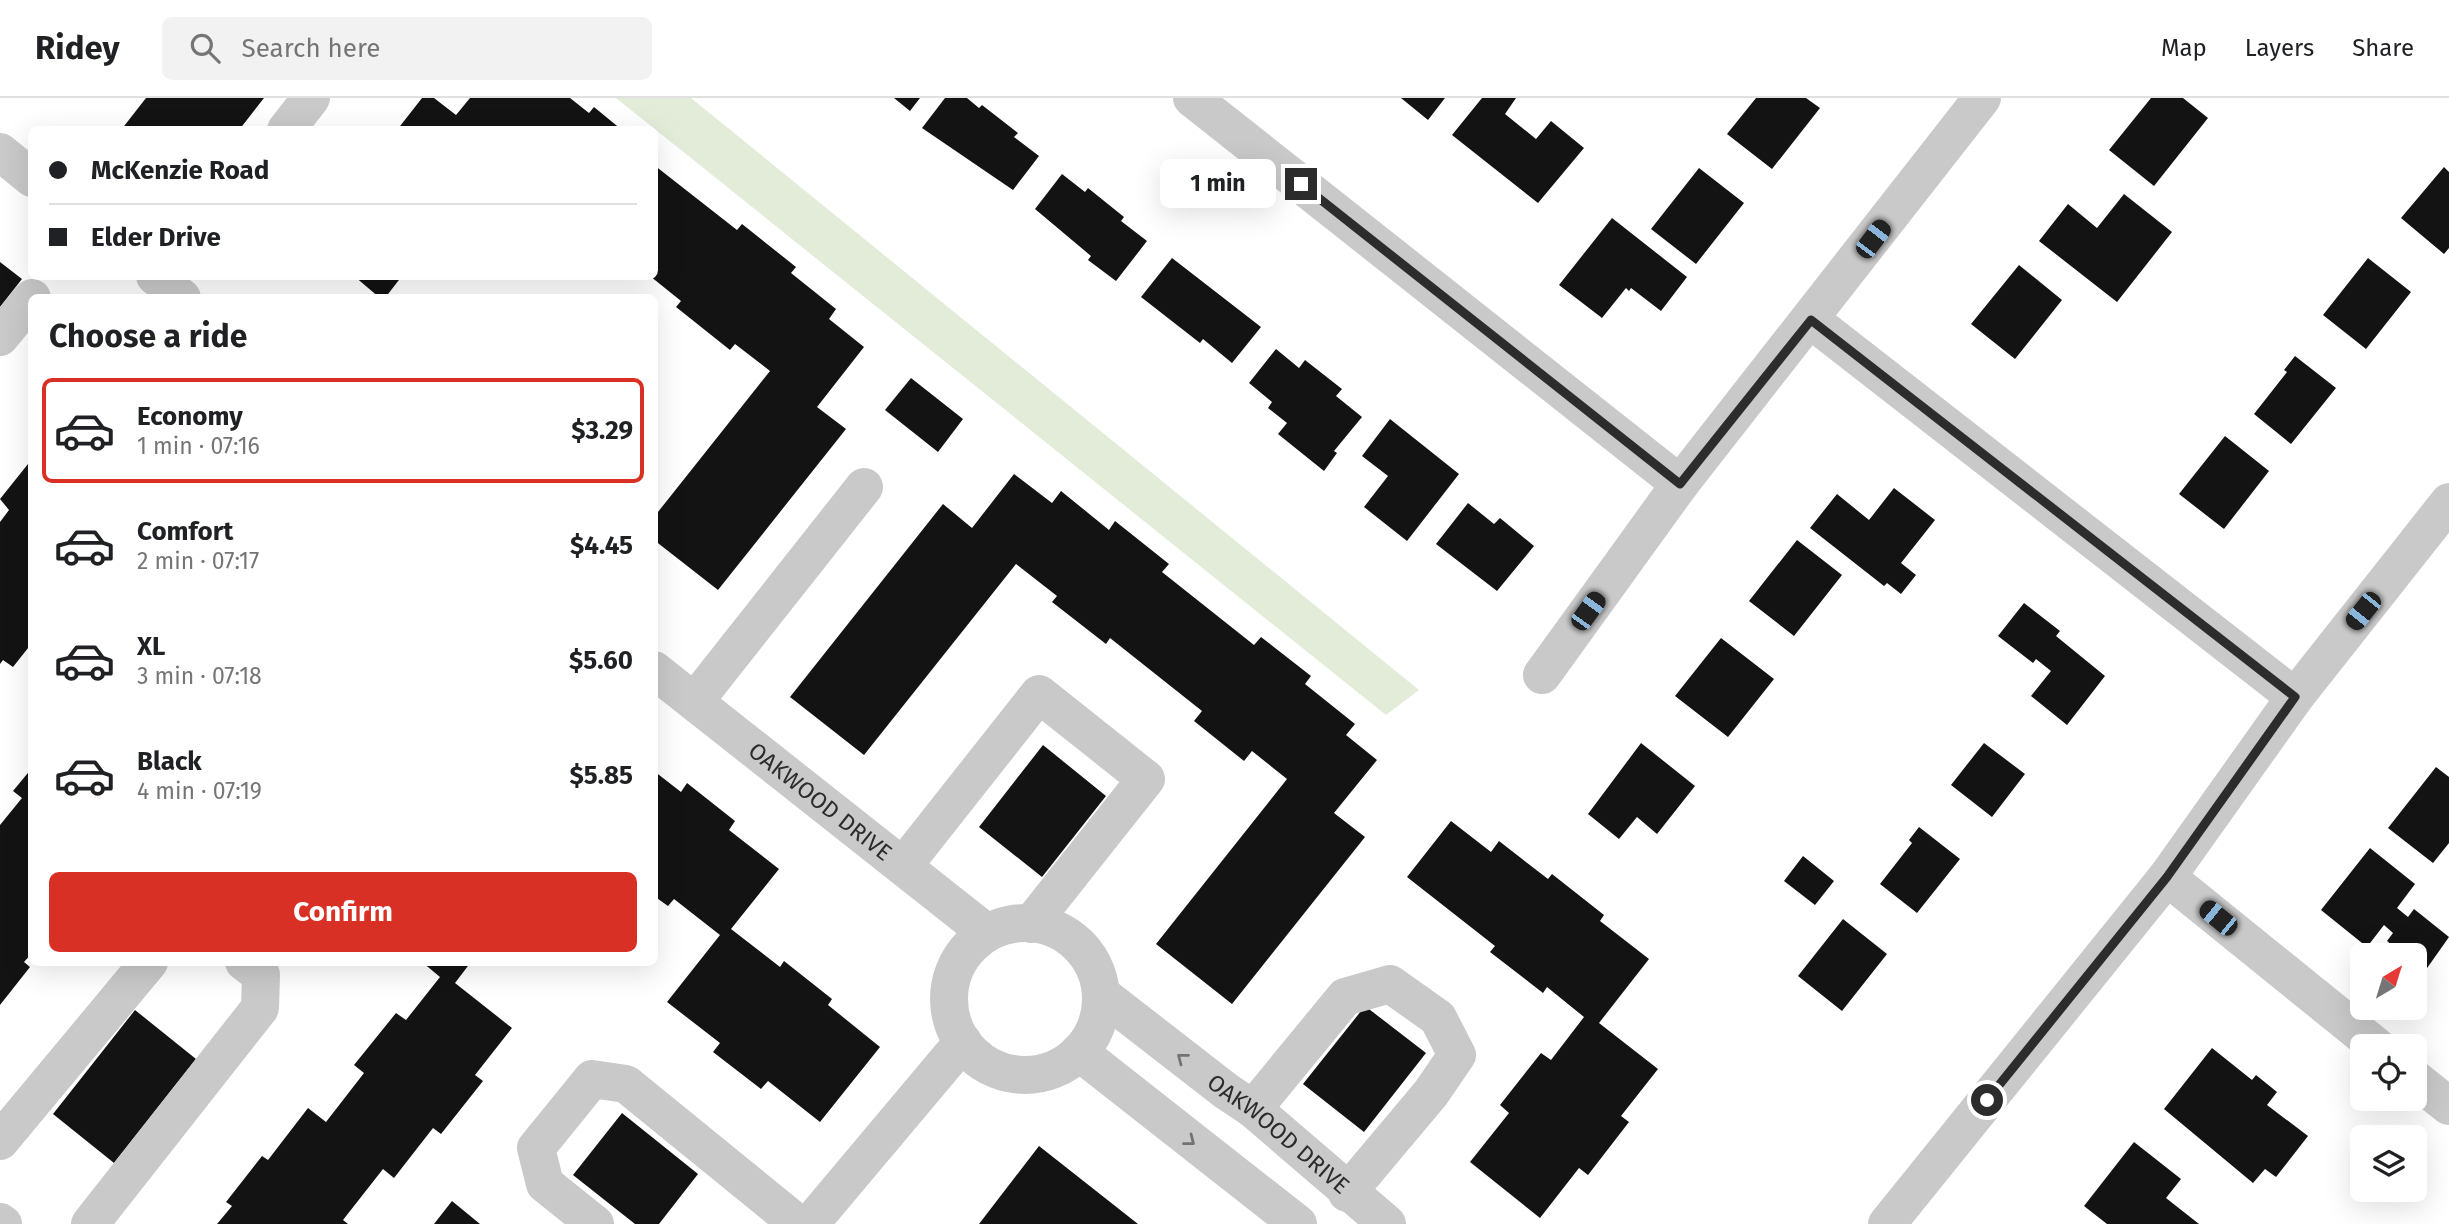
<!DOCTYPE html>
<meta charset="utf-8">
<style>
body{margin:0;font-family:"Fira Sans",sans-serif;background:#f2f2f2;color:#202124;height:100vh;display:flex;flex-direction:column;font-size:26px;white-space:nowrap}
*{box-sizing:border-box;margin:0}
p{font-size:23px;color:#757577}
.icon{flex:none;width:38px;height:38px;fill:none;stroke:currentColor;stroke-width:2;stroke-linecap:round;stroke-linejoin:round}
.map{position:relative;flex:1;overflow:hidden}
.details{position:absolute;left:28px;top:196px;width:630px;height:672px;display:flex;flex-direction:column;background:#fff;border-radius:10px;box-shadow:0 7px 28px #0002}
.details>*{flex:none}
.top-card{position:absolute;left:28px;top:28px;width:630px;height:154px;border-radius:10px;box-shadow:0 7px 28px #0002;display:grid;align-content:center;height:154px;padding:0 21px;background:#fff}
.needle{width:46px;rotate:38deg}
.tools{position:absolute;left:2350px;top:845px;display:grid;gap:14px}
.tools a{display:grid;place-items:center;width:77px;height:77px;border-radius:10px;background:#fff;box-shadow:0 7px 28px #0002;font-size:35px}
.end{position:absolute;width:32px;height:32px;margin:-16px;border:9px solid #2c2c2c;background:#fff;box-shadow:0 0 0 4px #fff}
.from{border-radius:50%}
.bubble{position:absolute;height:49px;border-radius:10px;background:#fff;box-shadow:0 7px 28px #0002;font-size:23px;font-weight:700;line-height:49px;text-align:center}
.car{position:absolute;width:21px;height:42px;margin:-21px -10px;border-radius:9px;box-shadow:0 0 5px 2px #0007;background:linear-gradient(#222 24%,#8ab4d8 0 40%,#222 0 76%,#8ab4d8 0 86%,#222 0)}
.top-card b{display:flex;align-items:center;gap:24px;height:66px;font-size:26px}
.top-card b+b{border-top:2px solid #e0e0e0}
.top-card i{width:18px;height:18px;background:#202124}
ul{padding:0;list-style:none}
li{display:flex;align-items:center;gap:21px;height:105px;margin:0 14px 10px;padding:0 7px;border:4px solid transparent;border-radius:10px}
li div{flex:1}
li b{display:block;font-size:26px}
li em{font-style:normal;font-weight:700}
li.current{border-color:#d93025}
li>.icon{width:63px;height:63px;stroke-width:1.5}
h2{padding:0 21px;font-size:32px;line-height:84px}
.primary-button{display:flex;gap:14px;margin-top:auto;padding:14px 21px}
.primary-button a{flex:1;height:80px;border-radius:10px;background:#d93025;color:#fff;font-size:28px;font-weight:700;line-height:80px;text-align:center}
header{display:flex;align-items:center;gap:42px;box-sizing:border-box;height:98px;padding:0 35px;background:#fff;border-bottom:2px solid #e0e0e0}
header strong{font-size:33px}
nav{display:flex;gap:38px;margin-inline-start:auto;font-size:24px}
.search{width:490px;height:63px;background:#f2f2f2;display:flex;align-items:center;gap:18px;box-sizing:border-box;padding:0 24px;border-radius:10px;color:#757577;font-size:26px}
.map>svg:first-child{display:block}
.green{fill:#e3ebd9}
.building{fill:#131313}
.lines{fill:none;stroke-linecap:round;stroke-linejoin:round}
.minor{stroke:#c9c9c9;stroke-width:38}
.oneway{stroke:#737373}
.route{stroke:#2c2c2c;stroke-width:9}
.labels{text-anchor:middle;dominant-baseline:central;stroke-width:7;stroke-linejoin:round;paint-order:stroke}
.street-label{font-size:23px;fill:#2c2c2c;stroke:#fff}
</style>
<header>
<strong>Ridey</strong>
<div class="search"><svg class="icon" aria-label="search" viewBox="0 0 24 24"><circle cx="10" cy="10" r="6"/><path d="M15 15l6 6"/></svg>Search here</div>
<nav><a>Map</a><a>Layers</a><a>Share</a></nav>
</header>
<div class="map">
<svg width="2449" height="1126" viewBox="0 0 2449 1126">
<rect width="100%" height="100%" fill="#fff"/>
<path class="green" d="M616 0H691L1419 592 1386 617Z"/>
<path class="building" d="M146 0H264L239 32H121Z
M422 0H434L456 17 470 0H570L589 15 594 9 622 32H397Z
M894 0H920L910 13Z
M945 0H967L979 10 982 7 1018 35 1014 39 1039 58 1013 92 922 30Z
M1401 0H1445L1428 22Z
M1482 0H1516L1505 16 1536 41 1551 23 1584 50 1538 105 1452 37Z
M1756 0H1806L1820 10 1772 71 1727 36Z
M2151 0H2183L2208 20 2154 88 2109 52Z
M654 67 737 132 742 126 796 169 791 175 836 211 829 221 864 249 817 309 846 331 718 492 654 442V419L770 273 735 246 730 252 676 209 681 203 650 178H654Z
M2444 69 2449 74V150L2444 156 2401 120Z
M1699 70 1744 105 1696 166 1651 131Z
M1062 76 1085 94 1088 90 1124 119 1121 123 1147 143 1116 183 1088 162 1091 158 1035 111Z
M2124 96 2172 134 2117 204 2039 143 2068 106 2097 130Z
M1612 120 1687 179 1661 213 1631 190 1629 193 1626 190 1602 220 1559 187Z
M1172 160 1261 229 1232 265 1203 241 1200 245 1141 199Z
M2368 160 2411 194 2366 251 2323 217Z
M0 164 22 181 0 209Z
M2019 167 2062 202 2015 261 1971 226Z
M354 178H402L385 200H380Z
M1276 251 1299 270 1305 262 1342 291 1336 298 1362 319 1334 353 1337 355 1324 373 1278 336 1287 325 1268 310 1272 304 1249 285Z
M2295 258 2336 290 2291 346 2254 316 2287 274 2284 272Z
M911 280 963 321 938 354 885 312Z
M1390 321 1459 376 1407 443 1364 409 1388 378 1362 358Z
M2225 338 2269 373 2224 431 2179 396Z
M32 361V545L13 569 3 562 0 566V424L9 412 0 401Z
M1014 376 1052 405 1061 393 1109 432 1115 423 1169 466 1162 474 1254 547 1261 539 1311 578 1305 586 1355 626 1346 637 1377 662 1334 715 1365 739 1232 906 1156 846 1287 681 1252 653 1244 663 1194 623 1202 613 1110 540 1106 546 1052 504 1057 498 1016 466 864 657 790 599 943 406 972 430Z
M1894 390 1935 422 1901 465 1916 477 1901 496 1887 485 1884 488 1810 430 1837 396 1869 422Z
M1468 405 1494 426 1500 420 1534 448 1497 493 1436 446Z
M1797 442 1842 477 1794 538 1749 503Z
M2024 505 2060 533 2056 538 2105 578 2067 627 2031 598 2051 573 2036 561 2033 565 1998 538Z
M1721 540 1774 581 1728 639 1675 598Z
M1641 645 1695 688 1657 736 1637 719 1619 741 1588 716Z
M1984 645 2025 676 1992 719 1951 687Z
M1043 647 1106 698 1042 779 979 729Z
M2436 669 2449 679V745L2433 765 2388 730Z
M32 670V855L24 864 30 869 0 907V727L22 700 13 693Z
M654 673 681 694 687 685 735 723 729 732 779 771 731 831 780 869 784 863 832 901 828 907 880 949 820 1024 768 983 761 991 713 954 720 945 667 904 720 837 674 801 668 808 654 798Z
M1451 723 1491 754 1499 743 1548 781 1552 776 1604 817 1600 823 1649 861 1599 925 1658 971 1621 1018 1629 1024 1588 1077 1579 1070 1540 1120 1470 1064 1509 1015 1500 1007 1541 955 1551 962 1584 919 1547 889 1543 895 1490 854 1495 848 1407 779Z
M1919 729 1960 761 1917 815 1880 786 1912 745 1909 742Z
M2370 750 2415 786 2397 810 2408 819 2414 811 2449 839 2425 873 2415 865V858H2405L2387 843 2393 835 2384 827 2367 849 2321 812Z
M1803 758 1834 783 1815 807 1784 783Z
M1843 821 1887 856 1842 913 1798 878Z
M422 864H471L455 885 512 930 475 977 483 983 441 1036 433 1030 394 1080 383 1071 343 1122 348 1126H217L232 1108 226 1104 262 1058 268 1062 308 1010 326 1024 364 975 354 967 396 915 406 922 440 879Z
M1365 908 1426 955 1364 1034 1303 986Z
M135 912 196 961 114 1065 53 1016Z
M2212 950 2252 982 2256 977 2277 994 2267 1007 2308 1038 2276 1079 2265 1071 2253 1085 2164 1011Z
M622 1015 698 1076 659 1126H635L573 1077Z
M2134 1044 2181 1081 2166 1100 2199 1126H2107L2084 1108Z
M1039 1048 1138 1126H979Z
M452 1103 480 1126H434Z"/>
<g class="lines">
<g class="minor">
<path d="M1192 0 1680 386"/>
<path d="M286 32 311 0"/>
<path d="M0 54 32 80"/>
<path d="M155 178 182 200"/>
<path d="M1811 222 2295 599"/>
<path d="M0 239 32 200"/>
<path id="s1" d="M654 572 987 835"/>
<path d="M1542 577 1680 386 1982 0"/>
<path d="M695 603 864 389"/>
<path d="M904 767 1039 596 1146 681 1031 826"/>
<path d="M2167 779 2376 948"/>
<circle cx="1025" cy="901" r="76"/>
<path id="s2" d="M1101 896 1226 993 1253 1011 1387 1126"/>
<path d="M1079 954 1298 1126"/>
<path d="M2415 981 2449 1008"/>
<path d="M1253 1011 1345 899 1390 886 1438 920 1457 957 1431 995 1347 1095"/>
<path d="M0 1043 149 864"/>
<path d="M0 1124 3 1126"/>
<path d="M90 1126 260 910 261 877 244 864"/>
<path d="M595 1126 545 1086 536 1050 592 981 626 986 798 1126"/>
<path d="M810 1126 963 944"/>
<path d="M1887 1126 2167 779 2295 599 2449 404"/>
</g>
</g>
<defs><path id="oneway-chevron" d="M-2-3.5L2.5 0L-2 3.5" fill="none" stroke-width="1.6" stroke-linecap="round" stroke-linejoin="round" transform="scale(1.75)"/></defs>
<g class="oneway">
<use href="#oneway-chevron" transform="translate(1182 960) rotate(-142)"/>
<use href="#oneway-chevron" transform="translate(1190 1043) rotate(38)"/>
</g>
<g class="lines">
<path class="route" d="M1301 86 1680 386 1811 222 2295 599 2167 779 1987 1002"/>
</g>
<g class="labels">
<g class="street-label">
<text stroke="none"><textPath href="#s1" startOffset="212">OAKWOOD DRIVE</textPath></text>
<text stroke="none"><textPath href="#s2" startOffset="226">OAKWOOD DRIVE</textPath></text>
</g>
</g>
</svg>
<div class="tools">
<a><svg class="needle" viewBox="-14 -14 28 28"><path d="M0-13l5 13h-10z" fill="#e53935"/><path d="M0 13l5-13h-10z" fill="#757577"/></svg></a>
<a><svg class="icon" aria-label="locate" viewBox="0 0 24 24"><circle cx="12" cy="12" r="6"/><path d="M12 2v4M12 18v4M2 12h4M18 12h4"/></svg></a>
<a><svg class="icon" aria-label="layers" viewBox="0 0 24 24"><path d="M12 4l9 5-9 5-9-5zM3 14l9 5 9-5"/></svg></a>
</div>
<i class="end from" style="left:1987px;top:1002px"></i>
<i class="end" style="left:1301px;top:86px"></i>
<div class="bubble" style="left:1160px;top:61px;width:116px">1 min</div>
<i class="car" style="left:1873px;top:141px;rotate:37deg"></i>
<i class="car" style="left:1588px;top:513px;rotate:36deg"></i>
<i class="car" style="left:2363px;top:513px;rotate:219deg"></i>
<i class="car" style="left:2218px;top:820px;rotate:309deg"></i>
<div class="top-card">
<b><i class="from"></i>McKenzie Road</b>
<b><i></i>Elder Drive</b>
</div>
<section class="details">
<h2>Choose a ride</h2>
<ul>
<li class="current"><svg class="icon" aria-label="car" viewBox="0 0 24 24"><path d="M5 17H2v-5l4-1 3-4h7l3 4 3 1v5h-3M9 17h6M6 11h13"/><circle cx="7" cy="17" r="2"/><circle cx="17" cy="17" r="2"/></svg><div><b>Economy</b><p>1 min · 07:16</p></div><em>$3.29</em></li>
<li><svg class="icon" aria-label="car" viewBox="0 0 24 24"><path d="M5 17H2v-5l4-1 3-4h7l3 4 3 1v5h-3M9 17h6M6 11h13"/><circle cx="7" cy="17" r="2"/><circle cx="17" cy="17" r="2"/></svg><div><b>Comfort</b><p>2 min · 07:17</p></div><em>$4.45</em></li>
<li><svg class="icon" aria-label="car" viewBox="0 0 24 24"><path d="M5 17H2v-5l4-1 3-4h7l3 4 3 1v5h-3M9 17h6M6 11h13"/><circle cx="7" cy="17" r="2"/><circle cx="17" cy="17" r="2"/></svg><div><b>XL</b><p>3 min · 07:18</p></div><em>$5.60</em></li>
<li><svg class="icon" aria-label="car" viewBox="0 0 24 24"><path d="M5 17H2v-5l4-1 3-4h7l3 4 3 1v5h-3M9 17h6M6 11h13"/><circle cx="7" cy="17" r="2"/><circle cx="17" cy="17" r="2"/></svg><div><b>Black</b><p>4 min · 07:19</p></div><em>$5.85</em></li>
</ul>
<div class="primary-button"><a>Confirm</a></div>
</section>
</div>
